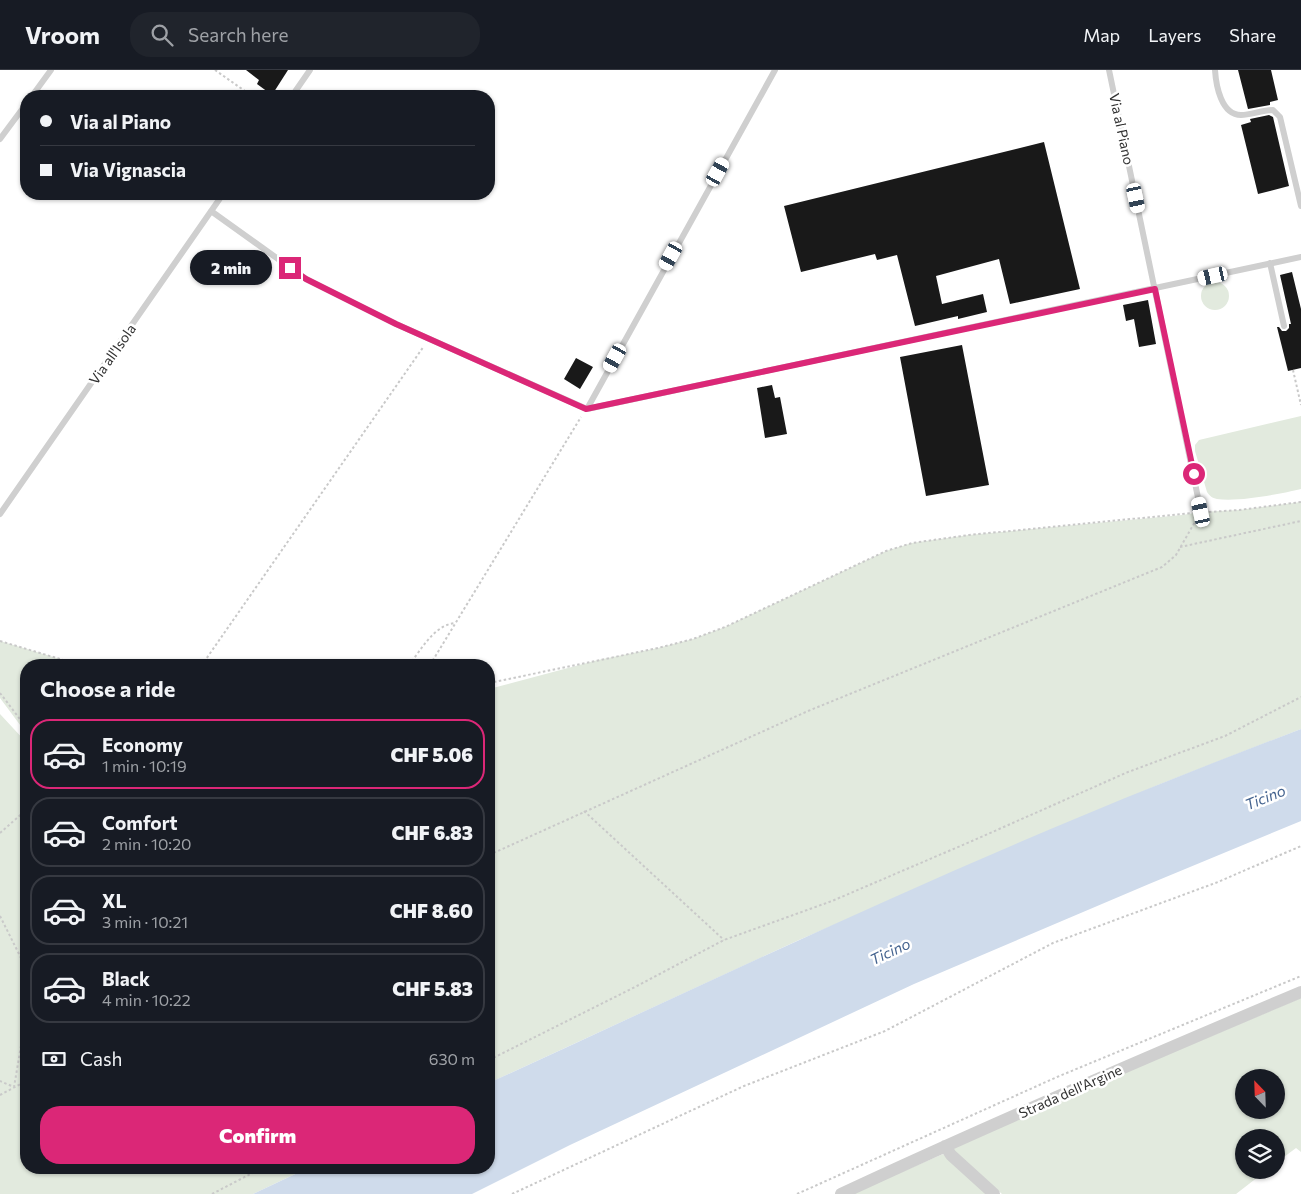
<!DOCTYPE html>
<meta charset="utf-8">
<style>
body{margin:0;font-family:Commissioner,sans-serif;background:#20242c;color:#f1f3f6;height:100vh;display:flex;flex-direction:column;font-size:19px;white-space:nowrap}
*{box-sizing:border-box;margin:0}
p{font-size:16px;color:#9ea1a6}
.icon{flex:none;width:28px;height:28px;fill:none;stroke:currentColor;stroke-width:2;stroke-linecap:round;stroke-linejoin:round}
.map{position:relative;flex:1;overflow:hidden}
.panel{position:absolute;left:20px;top:589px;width:475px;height:515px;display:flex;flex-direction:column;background:#171b24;border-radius:20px;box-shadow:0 1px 4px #0004}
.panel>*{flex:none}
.hud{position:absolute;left:20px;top:20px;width:475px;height:110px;border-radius:20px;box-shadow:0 1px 4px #0004;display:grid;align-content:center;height:110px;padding:0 20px;background:#171b24}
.needle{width:32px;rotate:337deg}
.buttons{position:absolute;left:1235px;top:999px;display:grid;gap:10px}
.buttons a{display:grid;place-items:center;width:50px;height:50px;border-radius:50%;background:#171b24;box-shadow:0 1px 4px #0004;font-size:25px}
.end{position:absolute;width:22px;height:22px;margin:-11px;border:6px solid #db2777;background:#fff;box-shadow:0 0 0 2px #fff}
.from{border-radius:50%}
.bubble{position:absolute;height:35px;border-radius:18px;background:#171b24;box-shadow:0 1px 4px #0004;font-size:16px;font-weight:800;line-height:35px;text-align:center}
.car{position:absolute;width:15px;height:30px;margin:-15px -8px;border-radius:6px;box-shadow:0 0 4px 1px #0007;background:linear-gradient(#fff 24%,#345 0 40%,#fff 0 76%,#345 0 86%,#fff 0)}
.hud b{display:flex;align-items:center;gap:18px;height:48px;font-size:19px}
.hud b+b{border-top:1px solid #363941}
.hud i{width:12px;height:12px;background:#f1f3f6}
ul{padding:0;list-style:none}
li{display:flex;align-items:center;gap:15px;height:70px;margin:0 10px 8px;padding:0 10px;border:2px solid #363941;border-radius:20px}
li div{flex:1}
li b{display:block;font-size:19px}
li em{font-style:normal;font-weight:800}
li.active{border-color:#db2777}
li>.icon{width:45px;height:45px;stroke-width:1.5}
h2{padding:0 20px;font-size:22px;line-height:60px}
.pay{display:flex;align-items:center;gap:12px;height:55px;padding:0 20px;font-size:19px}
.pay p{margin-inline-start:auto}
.action{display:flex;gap:10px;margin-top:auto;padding:10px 20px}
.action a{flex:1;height:58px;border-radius:20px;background:#db2777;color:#fff;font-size:20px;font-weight:800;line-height:58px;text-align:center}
header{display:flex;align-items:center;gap:30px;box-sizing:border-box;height:70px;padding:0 25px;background:#171b24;border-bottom:1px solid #363941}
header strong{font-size:24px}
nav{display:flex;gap:28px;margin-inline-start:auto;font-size:18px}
.search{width:350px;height:45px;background:#20242c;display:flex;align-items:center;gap:12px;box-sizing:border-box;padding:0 18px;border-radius:20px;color:#9ea1a6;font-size:19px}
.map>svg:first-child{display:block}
.green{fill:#e2eade;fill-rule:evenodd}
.water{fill:#cfdbeb}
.building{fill:#191919}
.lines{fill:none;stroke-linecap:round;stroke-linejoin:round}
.path{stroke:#c9c9c9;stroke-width:2;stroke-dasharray:2.5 2.5;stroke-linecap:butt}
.service{stroke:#cfcfcf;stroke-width:6}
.minor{stroke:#cfcfcf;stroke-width:12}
.route{stroke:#db2777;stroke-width:6}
.labels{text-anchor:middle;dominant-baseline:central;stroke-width:5;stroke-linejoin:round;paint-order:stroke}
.street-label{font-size:14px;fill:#323232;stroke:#fff}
.water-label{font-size:15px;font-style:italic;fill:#44638f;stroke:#fff}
</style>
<header>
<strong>Vroom</strong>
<div class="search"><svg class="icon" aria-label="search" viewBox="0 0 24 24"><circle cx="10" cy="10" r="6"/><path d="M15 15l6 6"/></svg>Search here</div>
<nav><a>Map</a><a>Layers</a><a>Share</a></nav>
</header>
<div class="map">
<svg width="1301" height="1124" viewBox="0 0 1301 1124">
<rect width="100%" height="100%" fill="#fff"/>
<path class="green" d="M1201 226a14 14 0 1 1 28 0a14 14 0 1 1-28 0Z
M1301 346V419C1280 424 1239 432 1217 429 1212 428 1210 426 1207 422L1195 381V375L1199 370Z
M1301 432V659L1158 715 799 870 489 1013V619L598 590 658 578 693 569 725 557 886 481 912 473 969 465 1182 445 1201 442 1239 440Z
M0 571 80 595H26V663L0 628Z
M0 644 26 672V1098H308L253 1124H0Z
M1301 928V1082L1296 1078 1276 1093V1068H1244V1100H1267L1236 1124H1002L953 1080 958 1073ZM1244 1008H1276V1040H1244Z
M943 1084 987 1124H851Z"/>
<path class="water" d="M1301 659V751L1149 814 914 914 570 1075 472 1124H253L308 1098H489V1013C711 911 933 805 1160 714 1207 695 1254 677 1301 659Z"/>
<path class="building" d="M246 0H288L272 25 257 14 259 10Z
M1238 0H1271L1278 30 1270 32V35L1248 39Z
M1269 45 1273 47 1289 116 1258 124 1241 55 1251 52 1250 49Z
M1044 72 1080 219 1010 234 999 189 936 206 942 234 983 224 987 242 958 249V246L915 256 897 185 877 190 875 184 801 202 784 136Z
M1292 202 1301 239V298L1288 301 1277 257H1279L1282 261H1286L1289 258V254H1291L1280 205Z
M1148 230 1156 274 1139 277 1134 249 1126 251 1123 235Z
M962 275 989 415 926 426 900 287Z
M576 288 593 297 580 319 564 309Z
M772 315 775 328 780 327 787 364 765 368 757 318Z"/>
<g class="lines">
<path class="path" d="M215 0 252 26
M1293 300 1301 335
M1209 442 1239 440 1301 432
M1180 477 1301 451
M0 571 80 595
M204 592 424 276
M409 595C421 580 434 555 455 553
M430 595 581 347
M489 613 658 578 693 569 725 557 886 481 912 473 969 465 1192 443
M0 623 26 657
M584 741 724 870
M0 763 26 740
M489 785 808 641 1162 497 1176 485 1196 450
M0 846 21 888 24 958 14 1017 0 1011
M489 990 635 917 724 870 832 831 972 771 1128 702 1225 666 1301 627
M0 1025 26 1011
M212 1124 262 1098
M512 1124 744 1016 885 961 1053 873 1218 812 1301 776
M797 1124 1057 1007 1301 906"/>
<path class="service" d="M1109 0 1201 442
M1215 0C1216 15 1221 45 1241 45 1251 45 1262 40 1273 40L1280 47 1301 136
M32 26 51 0
M292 26 310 0
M0 69 26 34
M211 141 306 209 396 254 587 339 775 0
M1270 193 1284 256
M587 339 1301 187
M0 444 223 124"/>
<path class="minor" d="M945 1076 951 1085 994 1124
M841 1124C993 1053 1147 987 1301 922"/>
</g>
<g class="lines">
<path class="route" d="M290 198 306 209 396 254 586 339 1155 219 1194 404"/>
</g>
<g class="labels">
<g class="street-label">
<text transform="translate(1122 59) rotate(78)">Via al Piano</text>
<text transform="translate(112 284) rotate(-55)">Via all'Isola</text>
<text transform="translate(1070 1021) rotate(-24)">Strada dell'Argine</text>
</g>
<g class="water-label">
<text transform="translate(1265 727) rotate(-22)">Ticino</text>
<text transform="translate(890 881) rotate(-25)">Ticino</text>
</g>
</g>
</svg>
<div class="buttons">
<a><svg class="needle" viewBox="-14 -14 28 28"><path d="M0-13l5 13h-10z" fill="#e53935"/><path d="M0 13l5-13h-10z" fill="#9ea1a6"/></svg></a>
<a><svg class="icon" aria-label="layers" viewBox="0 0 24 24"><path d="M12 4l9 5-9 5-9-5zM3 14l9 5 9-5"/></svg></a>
</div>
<i class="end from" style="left:1194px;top:404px"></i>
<i class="end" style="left:290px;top:198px"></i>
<div class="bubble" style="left:190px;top:180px;width:82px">2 min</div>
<i class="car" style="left:718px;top:102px;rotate:29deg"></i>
<i class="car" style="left:1136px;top:128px;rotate:168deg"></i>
<i class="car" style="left:671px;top:186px;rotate:209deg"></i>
<i class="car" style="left:1213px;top:206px;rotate:257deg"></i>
<i class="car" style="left:615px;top:288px;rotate:209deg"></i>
<i class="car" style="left:1201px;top:442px;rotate:348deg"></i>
<div class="hud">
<b><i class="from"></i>Via al Piano</b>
<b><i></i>Via Vignascia</b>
</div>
<section class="panel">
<h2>Choose a ride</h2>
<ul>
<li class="active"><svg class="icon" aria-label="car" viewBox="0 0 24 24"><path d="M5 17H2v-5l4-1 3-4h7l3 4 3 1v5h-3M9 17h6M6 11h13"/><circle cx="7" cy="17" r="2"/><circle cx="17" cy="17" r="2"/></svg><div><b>Economy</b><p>1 min · 10:19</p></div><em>CHF 5.06</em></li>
<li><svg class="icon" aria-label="car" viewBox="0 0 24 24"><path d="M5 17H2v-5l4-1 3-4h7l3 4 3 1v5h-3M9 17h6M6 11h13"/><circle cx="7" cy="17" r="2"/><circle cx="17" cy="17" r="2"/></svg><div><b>Comfort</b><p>2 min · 10:20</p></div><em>CHF 6.83</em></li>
<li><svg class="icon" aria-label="car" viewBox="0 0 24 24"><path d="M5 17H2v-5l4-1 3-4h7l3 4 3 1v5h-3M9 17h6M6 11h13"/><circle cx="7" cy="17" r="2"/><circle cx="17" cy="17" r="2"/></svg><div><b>XL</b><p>3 min · 10:21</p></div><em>CHF 8.60</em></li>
<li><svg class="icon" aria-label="car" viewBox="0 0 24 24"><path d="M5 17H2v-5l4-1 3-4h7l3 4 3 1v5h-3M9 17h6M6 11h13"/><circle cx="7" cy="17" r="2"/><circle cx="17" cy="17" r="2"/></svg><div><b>Black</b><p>4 min · 10:22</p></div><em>CHF 5.83</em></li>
</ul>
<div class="pay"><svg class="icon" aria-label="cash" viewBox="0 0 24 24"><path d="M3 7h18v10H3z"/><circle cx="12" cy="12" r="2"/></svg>Cash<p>630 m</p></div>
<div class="action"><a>Confirm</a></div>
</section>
</div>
